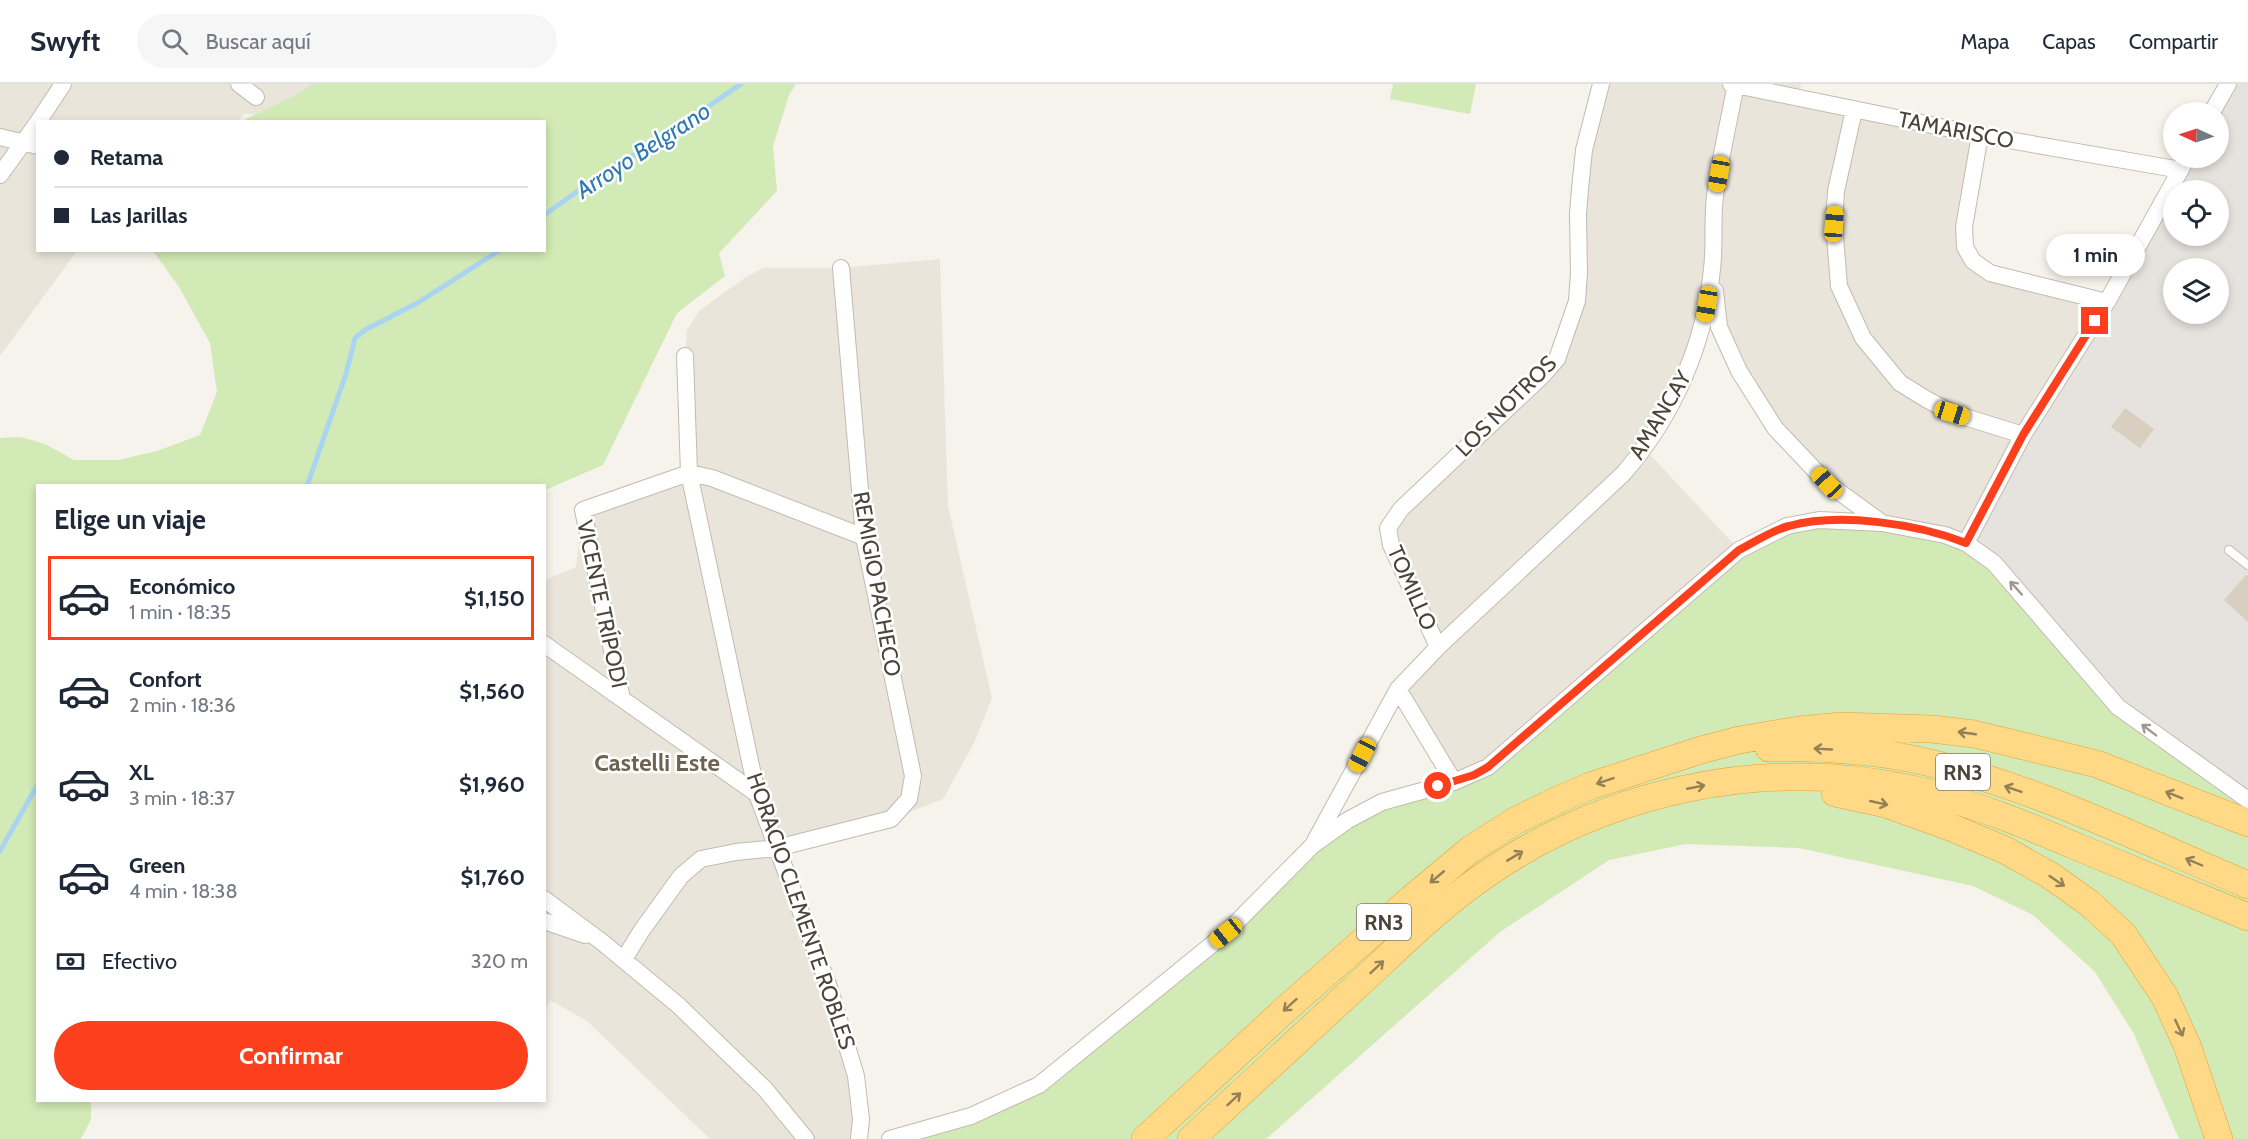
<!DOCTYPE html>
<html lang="es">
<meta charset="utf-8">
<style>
body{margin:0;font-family:Cabin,sans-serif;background:#f6f6f7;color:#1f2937;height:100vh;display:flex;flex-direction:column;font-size:22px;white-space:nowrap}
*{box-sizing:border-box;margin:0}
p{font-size:20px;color:#747a83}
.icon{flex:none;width:33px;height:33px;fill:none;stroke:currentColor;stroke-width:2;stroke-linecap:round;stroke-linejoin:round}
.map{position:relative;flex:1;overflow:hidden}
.panel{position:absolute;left:36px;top:400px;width:510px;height:618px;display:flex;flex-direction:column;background:#fff;border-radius:0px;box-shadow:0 3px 9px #0003}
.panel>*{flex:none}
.hud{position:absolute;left:36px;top:36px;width:510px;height:132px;border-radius:0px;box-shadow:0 3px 9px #0003;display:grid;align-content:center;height:132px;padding:0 18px;background:#fff}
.needle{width:39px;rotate:273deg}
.buttons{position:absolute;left:2163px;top:18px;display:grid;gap:12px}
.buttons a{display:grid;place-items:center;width:66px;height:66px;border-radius:50%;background:#fff;box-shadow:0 3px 9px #0003;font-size:30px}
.end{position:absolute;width:27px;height:27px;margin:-14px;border:8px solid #fc3f1d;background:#fff;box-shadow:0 0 0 3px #fff}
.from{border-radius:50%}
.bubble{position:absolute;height:42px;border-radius:21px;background:#fff;box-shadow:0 3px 9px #0003;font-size:20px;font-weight:700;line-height:42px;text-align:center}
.car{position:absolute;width:18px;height:36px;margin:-18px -9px;border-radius:8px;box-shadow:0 0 4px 2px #0007;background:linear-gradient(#f5c518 24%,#345 0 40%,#f5c518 0 76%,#345 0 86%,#f5c518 0)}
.hud b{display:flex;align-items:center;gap:21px;height:57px;font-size:22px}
.hud b+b{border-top:2px solid #e0e1e3}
.hud i{width:15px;height:15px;background:#1f2937}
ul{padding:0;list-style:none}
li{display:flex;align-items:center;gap:18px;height:84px;margin:0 12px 9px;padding:0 6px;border:3px solid transparent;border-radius:0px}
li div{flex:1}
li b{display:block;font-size:22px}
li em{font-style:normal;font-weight:700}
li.on{border-color:#fc3f1d}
li>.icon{width:54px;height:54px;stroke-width:1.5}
h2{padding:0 18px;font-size:27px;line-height:72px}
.pay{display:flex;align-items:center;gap:15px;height:66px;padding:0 18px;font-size:22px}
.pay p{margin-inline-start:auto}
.action{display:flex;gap:12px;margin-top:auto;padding:12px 18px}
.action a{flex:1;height:69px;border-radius:36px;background:#fc3f1d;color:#fff;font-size:24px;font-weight:700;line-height:69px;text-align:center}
header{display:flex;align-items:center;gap:36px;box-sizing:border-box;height:84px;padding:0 30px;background:#fff;border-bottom:2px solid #e0e1e3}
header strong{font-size:28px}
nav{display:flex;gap:33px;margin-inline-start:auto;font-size:21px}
.search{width:420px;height:54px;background:#f6f6f7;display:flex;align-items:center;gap:15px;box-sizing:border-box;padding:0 21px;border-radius:33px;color:#747a83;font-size:22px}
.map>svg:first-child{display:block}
.residential{fill:#eae5da}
.industrial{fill:#e6e2dd;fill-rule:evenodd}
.green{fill:#d2eab5}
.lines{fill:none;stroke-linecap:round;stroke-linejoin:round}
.stream{stroke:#a9d4f2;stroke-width:5}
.building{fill:#d8cfc1}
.service-casing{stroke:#c2bbae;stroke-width:10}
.minor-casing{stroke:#c2bbae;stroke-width:18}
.trunk-casing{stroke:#e0a43c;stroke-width:28}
.service{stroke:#fff;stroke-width:8}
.minor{stroke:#fff;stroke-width:16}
.trunk{stroke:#ffd985;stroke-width:27}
.oneway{stroke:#9c9892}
.oneway2{stroke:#938057}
.route{stroke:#fc3f1d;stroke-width:8}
.labels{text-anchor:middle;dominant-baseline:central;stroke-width:5;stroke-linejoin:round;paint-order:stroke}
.shield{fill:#fff;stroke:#817c74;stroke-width:1.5}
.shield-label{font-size:21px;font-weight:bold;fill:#4b4439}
.street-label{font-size:22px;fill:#4b4439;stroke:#fff}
.water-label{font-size:24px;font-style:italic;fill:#2e7ab2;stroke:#fff}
.neighbourhood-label{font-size:24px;font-weight:bold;fill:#6e6250;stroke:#fff}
</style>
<header>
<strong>Swyft</strong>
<div class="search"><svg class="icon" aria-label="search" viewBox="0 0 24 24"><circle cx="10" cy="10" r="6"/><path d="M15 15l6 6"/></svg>Buscar aquí</div>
<nav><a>Mapa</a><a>Capas</a><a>Compartir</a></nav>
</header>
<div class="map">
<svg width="2248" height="1055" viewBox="0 0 2248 1055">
<rect width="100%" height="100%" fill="#f6f3ec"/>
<path class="residential" d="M0 0H370L299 32 243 30 238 38H38V166L77 167 0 272Z
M1601 0H1801L1798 14 1980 51 1964 143 1973 177 2107 218 1966 459 1882 439 1775 344 1719 243 1704 238 1645 365 1739 466 1488 683 1454 698 1398 605 1438 563 1391 461 1401 425 1542 293 1571 240 1578 130Z
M940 175 948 422 992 614 974 659 943 715 891 735 777 764 856 992 859 1055H710L587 937 550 916 545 929V496L576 483 583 426 689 389 685 272 687 246 700 226 746 193 763 184H841Z"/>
<path class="industrial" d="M2228 0H2248V716L2161 655 1966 459 2187 74H2218V28ZM2174 106H2218V152H2174ZM2174 184H2218V230H2174Z"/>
<path class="green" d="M312 0H796L789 11 773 62 777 107 719 169 725 192 677 229 603 381 545 406 544 402H38V1017H91V1035L81 1055H0V354L21 353 45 360 74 376H118L157 367 200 351 217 308 210 259 179 203 153 167 544 166V38L242 37 302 8Z
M1393 0H1476L1470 30 1390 15Z
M1819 436 1966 459 2118 623 2248 716V1055H2179L2134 950 2095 888 2033 831 1973 802 1799 764 1686 760 1609 776 1500 848 1266 1055H895L1039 1001 1348 736 1474 691 1739 466Z"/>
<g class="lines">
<path class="stream" d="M544 131 619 78 663 58 706 24 741 0
M307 402 346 290 355 254 365 246 419 218 500 166
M0 767 38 700"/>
</g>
<path class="building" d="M2125 324 2154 345 2140 364 2111 343Z
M2246 491 2248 492V538L2224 516Z"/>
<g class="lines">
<g class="service-casing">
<path id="service" d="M2229 466 2248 481"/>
</g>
<g class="minor-casing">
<path id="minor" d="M239 0 256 13
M1731 0 1980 51 2181 86
M1854 26 1836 107 1834 140 1839 202 1863 254 1900 299 1926 315 1952 329 2023 351
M2212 28 2228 0
M38 38 63 0
M1980 51 1964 143 1965 163 1973 177 1990 189 2107 218
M0 53 38 62
M0 91 38 38
M1715 207 1719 243 1739 287 1775 344 1827 399 1882 439 1945 451 1966 459 1994 479 2118 623 2248 716
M685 272 689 389 757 710 830 906 856 992 861 1035 859 1055
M689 389 712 394 864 453
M1966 459 2023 351 2107 218 2187 74
M544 560 757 710
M1438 563 1391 461 1388 444 1401 425 1542 292 1557 275 1577 217 1579 189 1578 130 1580 105 1584 66 1601 0
M1398 605 1454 698
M622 615 583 426 689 389
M1315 757 1398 605 1438 563 1623 390C1673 333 1705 260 1712 185 1715 161 1712 136 1715 112 1720 74 1729 37 1736 0
M544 815 602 858 678 921 765 1005 806 1055
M544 837 585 851
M624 875 642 846 681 792 701 775 736 768 777 764 891 735 909 715 913 692 864 453 841 184
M890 1055 971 1032 1039 1001 1226 849 1313 761 1348 736 1382 718 1454 698 1488 683 1739 466 1787 442 1819 436 1882 439"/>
</g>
<g class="trunk-casing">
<path id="trunk" d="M1769 664C1811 663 1855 665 1897 672 2015 693 2137 754 2248 801
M1835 709 1886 720 1950 743 2005 766 2051 792 2089 819 2123 850 2165 913 2187 961 2219 1055
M1145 1055 1287 924 1411 815 1471 765 1515 737 1560 715 1590 702 1701 666 1739 656 1799 646 1841 642 1932 645 1974 650 2097 680 2248 739
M1191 1055C1248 1003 1304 951 1360 899 1398 864 1436 826 1478 796 1605 705 1769 671 1921 707 1976 720 2029 742 2080 764 2136 787 2192 810 2248 833"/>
</g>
<use href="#service" class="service"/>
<use href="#minor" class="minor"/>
<use href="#trunk" class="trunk"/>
</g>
<defs><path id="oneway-shaft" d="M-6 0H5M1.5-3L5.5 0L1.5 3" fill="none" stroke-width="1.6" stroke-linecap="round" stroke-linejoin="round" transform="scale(1.5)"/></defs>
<g class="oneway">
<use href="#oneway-shaft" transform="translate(2016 504) rotate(-132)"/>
<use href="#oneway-shaft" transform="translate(2149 646) rotate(-143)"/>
</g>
<g class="oneway2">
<use href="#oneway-shaft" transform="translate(1967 649) rotate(-172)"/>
<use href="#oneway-shaft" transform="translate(1823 665) rotate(-177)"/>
<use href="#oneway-shaft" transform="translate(1605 697) rotate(161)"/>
<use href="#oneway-shaft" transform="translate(1696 703) rotate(-11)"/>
<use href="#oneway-shaft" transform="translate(2013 705) rotate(-161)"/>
<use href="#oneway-shaft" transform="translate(2174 711) rotate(-158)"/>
<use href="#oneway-shaft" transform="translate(1879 719) rotate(13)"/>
<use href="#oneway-shaft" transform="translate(1515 772) rotate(-31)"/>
<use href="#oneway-shaft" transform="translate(2194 778) rotate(-157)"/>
<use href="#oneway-shaft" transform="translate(1437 793) rotate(140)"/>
<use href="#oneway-shaft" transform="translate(2057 797) rotate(34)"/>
<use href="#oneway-shaft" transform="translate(1377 883) rotate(-43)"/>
<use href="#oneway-shaft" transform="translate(1290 921) rotate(138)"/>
<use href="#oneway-shaft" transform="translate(2179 944) rotate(65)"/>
<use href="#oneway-shaft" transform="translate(1234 1015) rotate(-43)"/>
</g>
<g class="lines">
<path class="route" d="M1438 702 1474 691 1488 683 1739 466C1755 458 1772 446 1789 442 1840 428 1918 440 1966 459L2023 351 2095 237"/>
</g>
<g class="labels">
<g class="shield">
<rect x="1936" y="670" width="54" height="36" rx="4.5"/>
<rect x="1357" y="820" width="54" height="36" rx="4.5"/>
</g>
<g class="shield-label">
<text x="1963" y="688">RN3</text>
<text x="1384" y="838">RN3</text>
</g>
<g class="street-label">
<text transform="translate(1956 46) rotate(11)">TAMARISCO</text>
<text transform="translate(1506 322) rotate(-45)">LOS NOTROS</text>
<text transform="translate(1660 331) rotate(-59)">AMANCAY</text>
<text transform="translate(877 500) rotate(80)">REMIGIO PACHECO</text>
<text transform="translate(1412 504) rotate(66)">TOMILLO</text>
<text transform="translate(602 520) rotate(78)">VICENTE TRÍPODI</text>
<text transform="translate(801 827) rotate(71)">HORACIO CLEMENTE ROBLES</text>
</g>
<g class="water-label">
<text transform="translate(643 66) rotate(-33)">Arroyo Belgrano</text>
</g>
<g class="neighbourhood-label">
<text x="657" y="678">Castelli Este</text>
</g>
</g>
</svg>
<div class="buttons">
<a><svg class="needle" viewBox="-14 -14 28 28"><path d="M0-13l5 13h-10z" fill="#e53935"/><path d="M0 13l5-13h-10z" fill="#747a83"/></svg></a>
<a><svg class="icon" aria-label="locate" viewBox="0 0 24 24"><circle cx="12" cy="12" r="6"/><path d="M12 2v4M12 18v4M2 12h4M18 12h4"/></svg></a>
<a><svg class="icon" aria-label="layers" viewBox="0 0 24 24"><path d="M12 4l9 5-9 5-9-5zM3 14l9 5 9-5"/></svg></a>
</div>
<i class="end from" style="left:1438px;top:702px"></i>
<i class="end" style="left:2095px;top:237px"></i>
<div class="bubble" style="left:2046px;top:150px;width:99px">1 min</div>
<i class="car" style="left:1719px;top:90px;rotate:190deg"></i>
<i class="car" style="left:1834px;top:140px;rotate:4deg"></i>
<i class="car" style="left:1707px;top:220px;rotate:189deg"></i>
<i class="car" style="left:1952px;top:329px;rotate:107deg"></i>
<i class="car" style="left:1827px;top:399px;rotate:317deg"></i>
<i class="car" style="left:1362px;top:671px;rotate:208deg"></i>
<i class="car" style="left:1226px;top:849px;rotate:231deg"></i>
<div class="hud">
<b><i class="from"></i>Retama</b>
<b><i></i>Las Jarillas</b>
</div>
<section class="panel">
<h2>Elige un viaje</h2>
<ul>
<li class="on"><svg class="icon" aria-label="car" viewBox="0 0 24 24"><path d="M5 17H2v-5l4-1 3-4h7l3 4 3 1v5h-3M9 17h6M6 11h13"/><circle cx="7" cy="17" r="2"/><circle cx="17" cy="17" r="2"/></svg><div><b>Económico</b><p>1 min · 18:35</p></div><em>$1,150</em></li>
<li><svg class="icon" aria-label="car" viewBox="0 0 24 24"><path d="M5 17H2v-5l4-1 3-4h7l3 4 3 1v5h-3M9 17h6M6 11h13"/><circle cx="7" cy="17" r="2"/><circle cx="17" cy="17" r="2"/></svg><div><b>Confort</b><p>2 min · 18:36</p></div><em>$1,560</em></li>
<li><svg class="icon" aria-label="car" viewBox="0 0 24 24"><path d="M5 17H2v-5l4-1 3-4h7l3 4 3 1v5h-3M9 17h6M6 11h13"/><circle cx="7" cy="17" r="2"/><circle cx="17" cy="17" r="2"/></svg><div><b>XL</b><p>3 min · 18:37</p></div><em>$1,960</em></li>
<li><svg class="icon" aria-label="car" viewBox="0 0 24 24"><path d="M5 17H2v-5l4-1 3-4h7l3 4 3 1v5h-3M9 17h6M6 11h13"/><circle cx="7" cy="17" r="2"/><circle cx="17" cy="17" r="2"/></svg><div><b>Green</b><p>4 min · 18:38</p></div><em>$1,760</em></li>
</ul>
<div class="pay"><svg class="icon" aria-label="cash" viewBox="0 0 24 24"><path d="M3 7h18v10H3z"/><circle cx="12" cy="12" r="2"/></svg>Efectivo<p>320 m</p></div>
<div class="action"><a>Confirmar</a></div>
</section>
</div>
